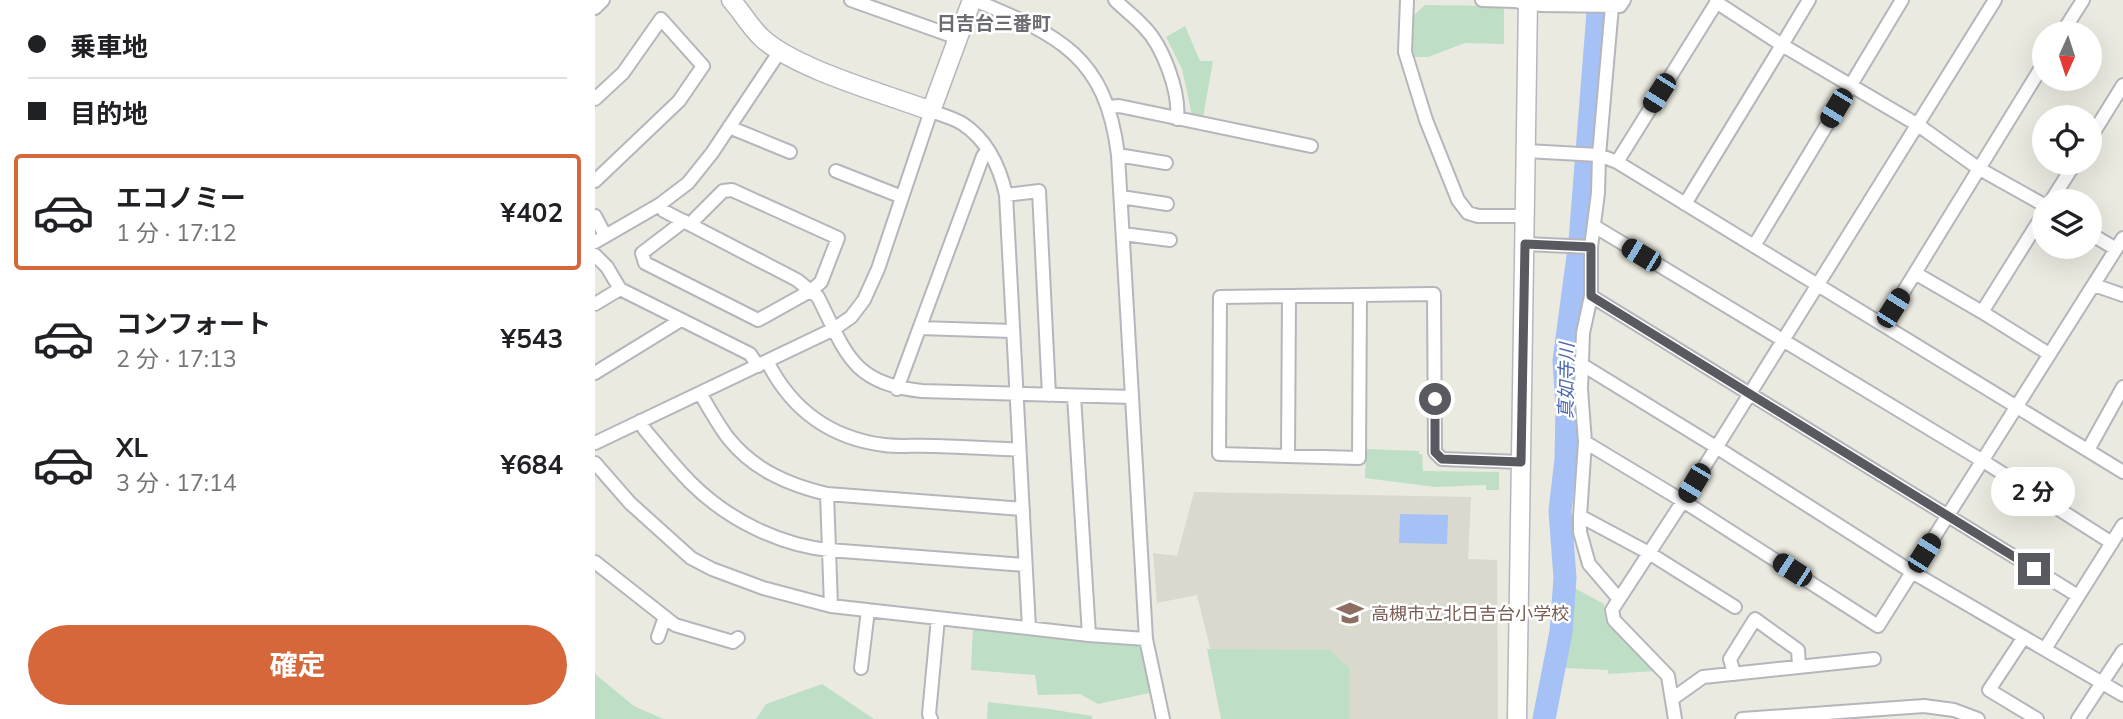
<!DOCTYPE html>
<html lang="ja">
<meta charset="utf-8">
<style>
body{margin:0;font-family:Mulish,"Noto Sans JP",sans-serif;background:#f6f6f6;color:#202124;height:100vh;display:flex;flex-direction:column;font-size:26px;white-space:nowrap}
*{box-sizing:border-box;margin:0}
p{font-size:23px;color:#757577}
.icon{flex:none;width:38px;height:38px;fill:none;stroke:currentColor;stroke-width:2;stroke-linecap:round;stroke-linejoin:round}
.map{position:relative;flex:1;overflow:hidden}
.panel{display:flex;flex-direction:column;background:#fff;width:595px}
.panel>*{flex:none}
.guide{display:grid;align-content:center;height:154px;padding:0 28px;background:#fff}
.needle{width:46px;rotate:183deg}
.buttons{position:absolute;left:1437px;top:21px;display:grid;gap:14px}
.buttons a{display:grid;place-items:center;width:70px;height:70px;border-radius:50%;background:#fff;box-shadow:0 7px 28px #0002;font-size:35px}
.end{position:absolute;width:32px;height:32px;margin:-16px;border:9px solid #595a5f;background:#fff;box-shadow:0 0 0 4px #fff}
.from{border-radius:50%}
.bubble{position:absolute;height:49px;border-radius:24px;background:#fff;box-shadow:0 7px 28px #0002;font-size:23px;font-weight:700;line-height:49px;text-align:center}
.car{position:absolute;width:21px;height:42px;margin:-21px -10px;border-radius:9px;box-shadow:0 0 5px 2px #0007;background:linear-gradient(#222 24%,#8ab4d8 0 40%,#222 0 76%,#8ab4d8 0 86%,#222 0)}
.guide b{display:flex;align-items:center;gap:24px;height:66px;font-size:26px}
.guide b+b{border-top:2px solid #e0e0e0}
.guide i{width:18px;height:18px;background:#202124}
ul{padding:0;list-style:none}
li{display:flex;align-items:center;gap:21px;height:116px;margin:0 14px 10px;padding:0 14px;border:4px solid transparent;border-radius:7px}
li div{flex:1}
li b{display:block;font-size:26px}
li em{font-style:normal;font-weight:700}
li.on{border-color:#d5673b}
li>.icon{width:63px;height:63px;stroke-width:1.5}
.primary-button{display:flex;gap:14px;margin-top:auto;padding:14px 28px}
.primary-button a{flex:1;height:80px;border-radius:42px;background:#d5673b;color:#fff;font-size:28px;font-weight:700;line-height:80px;text-align:center}
main{display:flex;flex:1;min-height:0}
.map>svg:first-child{display:block}
.education{fill:#dad9ce}
.green{fill:#bedfc5}
.water{fill:#a5c1f5}
.lines{fill:none;stroke-linecap:round;stroke-linejoin:round}
.river{stroke:#a5c1f5;stroke-width:23}
.street-casing{stroke:#b5b6bb;stroke-width:16}
.secondary-casing{stroke:#b6b7bd;stroke-width:21}
.street{stroke:#fff;stroke-width:12}
.secondary{stroke:#fff;stroke-width:18}
.route{stroke:#595a5f;stroke-width:9}
.labels{text-anchor:middle;dominant-baseline:central;stroke-width:5;stroke-linejoin:round;paint-order:stroke}
.education-label{font-size:18px;fill:#785e54;stroke:#fff;text-anchor:start}
.neighbourhood-label{font-size:19px;font-weight:bold;fill:#6a6c71;stroke:#fff}
.water-label{font-size:19px;font-style:italic;fill:#4c69b4;stroke:#fff}
</style>
<main>
<section class="panel">
<div class="guide">
<b><i class="from"></i>乗車地</b>
<b><i></i>目的地</b>
</div>
<ul>
<li class="on"><svg class="icon" aria-label="car" viewBox="0 0 24 24"><path d="M5 17H2v-5l4-1 3-4h7l3 4 3 1v5h-3M9 17h6M6 11h13"/><circle cx="7" cy="17" r="2"/><circle cx="17" cy="17" r="2"/></svg><div><b>エコノミー</b><p>1 分 · 17:12</p></div><em>¥402</em></li>
<li><svg class="icon" aria-label="car" viewBox="0 0 24 24"><path d="M5 17H2v-5l4-1 3-4h7l3 4 3 1v5h-3M9 17h6M6 11h13"/><circle cx="7" cy="17" r="2"/><circle cx="17" cy="17" r="2"/></svg><div><b>コンフォート</b><p>2 分 · 17:13</p></div><em>¥543</em></li>
<li><svg class="icon" aria-label="car" viewBox="0 0 24 24"><path d="M5 17H2v-5l4-1 3-4h7l3 4 3 1v5h-3M9 17h6M6 11h13"/><circle cx="7" cy="17" r="2"/><circle cx="17" cy="17" r="2"/></svg><div><b>XL</b><p>3 分 · 17:14</p></div><em>¥684</em></li>
</ul>
<div class="primary-button"><a>確定</a></div>
</section>
<div class="map">
<svg width="1528" height="719" viewBox="0 0 1528 719">
<rect width="100%" height="100%" fill="#eaeae0"/>
<path class="education" d="M599 492 876 497 873 559 902 560 903 719H630L624 684 602 595 562 603 558 553 582 556Z"/>
<path class="green" d="M830 5 909 6V44L870 43 833 57H818L817 17Z
M590 26 605 61H618L608 117 597 115 587 69 571 37Z
M771 449 824 451V454H827L828 471 904 472V490H891V485L840 487 770 478Z
M974 585 1009 604 1010 619 1057 666 1059 671 1013 674V670L969 668 973 637Z
M378 627 544 646 549 649 559 692 503 704 485 694 443 695 440 675 376 670Z
M612 649 734 650 754 667V719H626Z
M0 674 39 706 68 719H0Z
M227 684 279 719H161L171 704Z
M393 702 454 709 497 716V719H392Z"/>
<path class="water" d="M805 514 853 515 852 544 804 543Z"/>
<g class="lines">
<path class="river" d="M949 719 966 632 970 578 965 511 971 459 972 407 969 361 985 241 1004 0"/>
<g class="street-casing">
<path id="street" d="M256 0 363 38
M379 0C464 35 511 56 523 155L551 639 568 719
M520 0C529 9 540 17 549 27 568 46 585 92 582 119
M812 0 810 52 831 120 863 200 873 213 883 216H929
M887 0 920 1 946 5 1025 6 1029 0
M1016 0 1017 6 1004 155 1003 193 996 247V296L988 333 986 389 990 442 985 516 1054 553 1140 607
M1214 0 1187 45 1323 125 1383 168 1449 205
M0 8 8 0
M1467 33 1488 0
M0 99 28 73 66 19 108 66 84 101 0 181
M514 107 524 106 716 146
M134 127 195 152
M1494 140 1528 85
M931 151 1004 155 1022 162 1528 472
M523 155 571 163
M1022 162 1123 0
M241 171 307 197
M411 195 444 191 454 395
M526 197 572 204
M1456 201 1480 163
M1090 204 1187 45 1121 2
M64 205 69 211 202 280 223 297C251 353 257 384 327 391L537 397
M0 216 10 235
M89 221 47 253 50 263 163 320 217 290 226 282 243 238 137 190 128 191 95 224
M999 226 1388 461 1517 543
M1494 233 1521 249
M528 234 575 240
M0 242 64 205 93 183 117 153 185 51
M930 244 996 247
M1159 246 1307 0
M0 255 12 267 25 289 155 354 163 366
M1320 273 1387 312 1454 354
M1499 285 1528 295
M765 295 764 458 624 454 625 297 839 294 840 452 847 459 926 462
M996 296 1483 596
M0 304 25 289
M1387 312 1449 213
M1288 325 1449 63
M325 328 417 331
M172 361C196 409 235 438 289 445 305 447 322 445 338 446 366 447 395 448 424 450
M986 364 1121 447 1317 572 1528 695
M0 373 86 320
M302 389 388 156 393 150
M105 393C114 408 123 425 134 439 159 470 194 485 232 494L428 509
M479 396 494 635
M45 421 50 430C65 448 80 467 96 483 132 519 184 545 234 550L430 565
M990 442 1088 501 1283 626 1528 238
M0 443 239 329 256 317 269 300 283 269 336 111C346 115 359 118 368 124 392 140 405 168 411 195L434 628
M1493 450 1528 387
M693 456 694 296
M0 463 35 503 96 558 117 569 168 588 236 606 494 635 551 639
M232 494 236 606
M985 516V532L994 564 1024 599
M0 562 80 625 138 642 143 638
M63 637 70 617
M1429 637 1394 690 1442 719
M1450 649 1528 525
M266 668 273 610
M1139 674 1135 659 1160 619 1203 650 1204 666
M1077 699 1108 677 1279 659
M336 719 334 714 343 618
M1080 719 1073 676 1019 620 1017 610 1088 501 1400 0
M1147 719 1329 706 1359 710 1383 719
M1483 719 1528 651"/>
</g>
<g class="secondary-casing">
<path id="secondary" d="M136 0C147 12 155 27 167 38 200 69 291 94 336 111L377 0
M922 719 933 0"/>
</g>
<use href="#street" class="street"/>
<use href="#secondary" class="secondary"/>
</g>
<g class="lines">
<path class="route" d="M840 399V452L847 459 926 462 930 244 996 247V296L1439 569"/>
</g>
<defs>
<g id="school-bare" transform="scale(2.1)"><path d="M0-5L7-2L0 1L-7-2ZM-4 1L0 2.5L4 1V4Q0 6-4 4Z" fill="#8d6e63" stroke="#fff" stroke-width="2.5" paint-order="stroke"/></g>
</defs>
<g fill-rule="evenodd">
<use href="#school-bare" x="755" y="613"/>
</g>
<g class="labels">
<g class="education-label">
<text x="776" y="613">高槻市立北日吉台小学校</text>
</g>
<g class="neighbourhood-label">
<text x="399" y="23">日吉台三番町</text>
</g>
<g class="water-label">
<text transform="translate(971 381) rotate(-89)">真如寺川</text>
</g>
</g>
</svg>
<div class="buttons">
<a><svg class="needle" viewBox="-14 -14 28 28"><path d="M0-13l5 13h-10z" fill="#e53935"/><path d="M0 13l5-13h-10z" fill="#757577"/></svg></a>
<a><svg class="icon" aria-label="locate" viewBox="0 0 24 24"><circle cx="12" cy="12" r="6"/><path d="M12 2v4M12 18v4M2 12h4M18 12h4"/></svg></a>
<a><svg class="icon" aria-label="layers" viewBox="0 0 24 24"><path d="M12 4l9 5-9 5-9-5zM3 14l9 5 9-5"/></svg></a>
</div>
<i class="end from" style="left:840px;top:399px"></i>
<i class="end" style="left:1439px;top:569px"></i>
<div class="bubble" style="left:1396px;top:467px;width:84px">2 分</div>
<i class="car" style="left:1064px;top:93px;rotate:212deg"></i>
<i class="car" style="left:1241px;top:108px;rotate:211deg"></i>
<i class="car" style="left:1046px;top:255px;rotate:301deg"></i>
<i class="car" style="left:1298px;top:308px;rotate:32deg"></i>
<i class="car" style="left:1099px;top:483px;rotate:211deg"></i>
<i class="car" style="left:1329px;top:553px;rotate:32deg"></i>
<i class="car" style="left:1197px;top:570px;rotate:303deg"></i>
</div>
</main>
